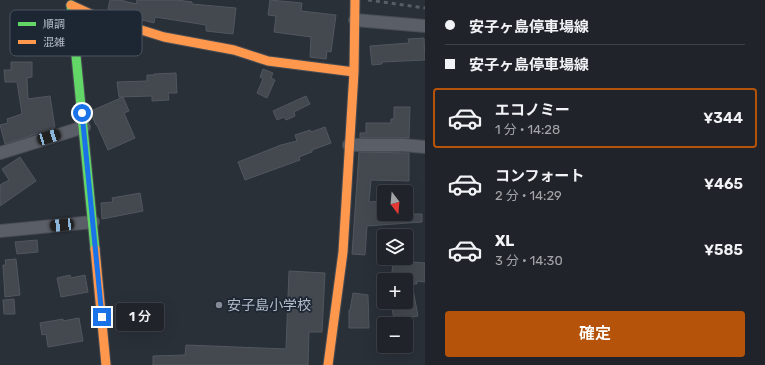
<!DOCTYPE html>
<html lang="ja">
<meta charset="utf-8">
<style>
body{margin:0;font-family:Rubik,"Noto Sans JP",sans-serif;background:#2d3036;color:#f1f3f6;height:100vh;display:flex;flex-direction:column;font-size:15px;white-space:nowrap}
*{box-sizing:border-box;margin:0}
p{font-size:13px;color:#a2a4a8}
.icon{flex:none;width:22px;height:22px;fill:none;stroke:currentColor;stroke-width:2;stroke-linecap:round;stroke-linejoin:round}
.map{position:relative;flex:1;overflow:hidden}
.panel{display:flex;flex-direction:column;background:#20242a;width:340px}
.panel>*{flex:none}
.banner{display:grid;align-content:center;height:88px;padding:0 20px;background:#20242a}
.needle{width:26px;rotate:164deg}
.buttons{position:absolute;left:377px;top:185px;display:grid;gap:8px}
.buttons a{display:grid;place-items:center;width:36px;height:36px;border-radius:4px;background:#20242a;box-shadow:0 4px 16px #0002,0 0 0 1px #3d4147;font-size:20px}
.end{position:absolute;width:18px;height:18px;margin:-9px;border:5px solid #1a73e8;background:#fff;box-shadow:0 0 0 2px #fff}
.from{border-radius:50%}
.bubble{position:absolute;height:28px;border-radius:4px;background:#20242a;box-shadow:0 4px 16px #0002,0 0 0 1px #3d4147;font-size:13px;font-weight:600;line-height:28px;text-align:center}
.car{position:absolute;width:12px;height:24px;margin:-12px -6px;border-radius:5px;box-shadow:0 0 3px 1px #0007;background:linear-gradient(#222 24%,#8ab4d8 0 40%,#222 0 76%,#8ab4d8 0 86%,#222 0)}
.banner b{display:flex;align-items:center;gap:14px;height:38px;font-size:15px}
.banner b+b{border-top:1px solid #3d4147}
.banner i{width:10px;height:10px;background:#f1f3f6}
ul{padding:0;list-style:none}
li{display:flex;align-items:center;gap:12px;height:60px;margin:0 8px 6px;padding:0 12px;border:2px solid transparent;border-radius:4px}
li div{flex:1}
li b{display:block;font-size:15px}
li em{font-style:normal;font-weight:600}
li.on{border-color:#b45309}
li>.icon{width:36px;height:36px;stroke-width:1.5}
.primary-button{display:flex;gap:8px;margin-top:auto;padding:8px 20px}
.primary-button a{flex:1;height:46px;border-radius:4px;background:#b45309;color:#fff;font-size:16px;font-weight:600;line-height:46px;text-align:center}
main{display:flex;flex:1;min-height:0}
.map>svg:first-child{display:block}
.building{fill:#444950;stroke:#52575f}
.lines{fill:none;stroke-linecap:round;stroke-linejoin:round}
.street-casing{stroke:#484c53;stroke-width:14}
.fast-casing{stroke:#484c53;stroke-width:11}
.slow-casing{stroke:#484c53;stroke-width:11}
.street{stroke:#5a5e66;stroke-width:12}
.fast{stroke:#63d668;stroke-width:9}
.slow{stroke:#ff974d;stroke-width:9}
.rail{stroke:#595d64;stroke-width:3;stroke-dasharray:4 4;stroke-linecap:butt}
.route{stroke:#1a73e8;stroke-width:5}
.poi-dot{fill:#848b96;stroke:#1d2633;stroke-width:1.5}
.labels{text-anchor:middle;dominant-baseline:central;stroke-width:3.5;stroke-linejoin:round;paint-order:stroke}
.poi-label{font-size:14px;fill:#b4bcc9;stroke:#1d2633;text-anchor:start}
.key{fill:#1d2633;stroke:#4a5360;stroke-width:1}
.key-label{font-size:11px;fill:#b4bcc9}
</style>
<main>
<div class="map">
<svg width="425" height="365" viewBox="0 0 425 365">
<rect width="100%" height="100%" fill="#2a3038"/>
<path class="building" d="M110 0H120L136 4 137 0H177L192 2V4L236 8 233 34 206 31V25L155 17 154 23 134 18V16L108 9Z
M270 0 302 3 301 11 336 15 331 52 327 51 326 59 310 57 311 37 274 32 276 16 268 15Z
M424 38 425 60 382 62V64L372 65 370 46 409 43 408 39Z
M11 62H32V77L27 78 28 99 50 96 55 128 5 144 0 125 8 123 7 119 22 114 17 82H5L4 70H11Z
M263 69 273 73 271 78 275 80 267 98 257 93 263 79 260 77Z
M176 73 177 93H168L169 100 152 101V96L119 97 117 82 147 81V75H154V74Z
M306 96 310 104 294 112 295 116 286 120 284 117 277 120 273 111Z
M123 97 129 111 124 113 135 138 108 150 97 125H96L92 116 91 111Z
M394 107H410L409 138H360V133H366V123H391V119H394Z
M325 127 331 143 312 150V152L299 157 300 160 245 180 238 162 281 145 297 141 295 135 310 130 311 132Z
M359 152 409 153V181L371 180 369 202 384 201V214H422V222L367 226 365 255 352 254Z
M20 157 36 181 0 206V185L9 180 2 169Z
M140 193 143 211 102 219 101 203 113 202 112 198Z
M37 240 38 252 17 254 15 242Z
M16 259 20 295 5 297 3 265H6L5 260Z
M401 261 425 263V282L417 281V284H412L418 316 394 320 391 302H406V280H391L393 264 401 265Z
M289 271 325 273 322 332H309L308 365H153V356L185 355 186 345 286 349Z
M70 275 71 278 85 275 88 292 61 297 57 278Z
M353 293 368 295 369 328H349V310H350Z
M14 299 15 314H4L3 300Z
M79 318 83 341 48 347 46 334 42 335 40 323 63 319V321Z"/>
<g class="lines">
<g class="street-casing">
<path id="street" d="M355 20 425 26
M349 145H403L425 147
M0 153 84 127
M0 231 93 222"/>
</g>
<g class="fast-casing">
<path id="fast" d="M71 5 95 249"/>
</g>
<g class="slow-casing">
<path id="slow" d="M71 5 93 15 164 37 234 50 268 61 354 72
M95 249 106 365
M328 365 343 252 354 72 355 0"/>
</g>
<use href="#street" class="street"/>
<use href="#fast" class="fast"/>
<use href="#slow" class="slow"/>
<path class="rail" d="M368 0 425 8"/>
</g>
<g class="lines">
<path class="route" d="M82 113 102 317"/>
</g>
<circle class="poi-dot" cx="219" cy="305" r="4"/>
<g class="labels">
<g class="poi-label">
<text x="227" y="305">安子島小学校</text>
</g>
</g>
<rect x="10" y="10" width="132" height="46" rx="6" class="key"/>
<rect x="18" y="22" width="18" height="4" fill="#63d668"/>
<rect x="18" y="40" width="18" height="4" fill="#ff974d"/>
<g class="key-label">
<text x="43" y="28">順調</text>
<text x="43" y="46">混雑</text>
</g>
</svg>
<div class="buttons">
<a><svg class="needle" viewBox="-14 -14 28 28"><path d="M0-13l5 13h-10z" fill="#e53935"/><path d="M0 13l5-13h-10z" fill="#a2a4a8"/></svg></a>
<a><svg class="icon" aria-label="layers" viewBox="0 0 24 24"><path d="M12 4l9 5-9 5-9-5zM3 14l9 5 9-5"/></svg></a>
<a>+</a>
<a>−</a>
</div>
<i class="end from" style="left:82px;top:113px"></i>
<i class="end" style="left:102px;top:317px"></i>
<div class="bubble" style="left:116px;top:303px;width:48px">1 分</div>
<i class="car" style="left:49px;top:137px;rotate:73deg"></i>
<i class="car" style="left:62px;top:225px;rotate:264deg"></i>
</div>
<section class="panel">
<div class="banner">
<b><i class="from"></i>安子ヶ島停車場線</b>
<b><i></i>安子ヶ島停車場線</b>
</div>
<ul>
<li class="on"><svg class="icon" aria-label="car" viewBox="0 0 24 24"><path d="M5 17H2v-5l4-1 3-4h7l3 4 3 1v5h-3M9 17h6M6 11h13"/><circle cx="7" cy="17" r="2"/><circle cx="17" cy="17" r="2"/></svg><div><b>エコノミー</b><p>1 分 · 14:28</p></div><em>¥344</em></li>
<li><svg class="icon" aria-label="car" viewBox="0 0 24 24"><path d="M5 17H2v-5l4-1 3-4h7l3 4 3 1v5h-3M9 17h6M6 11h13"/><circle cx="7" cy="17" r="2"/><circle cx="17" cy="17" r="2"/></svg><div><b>コンフォート</b><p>2 分 · 14:29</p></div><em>¥465</em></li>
<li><svg class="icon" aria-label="car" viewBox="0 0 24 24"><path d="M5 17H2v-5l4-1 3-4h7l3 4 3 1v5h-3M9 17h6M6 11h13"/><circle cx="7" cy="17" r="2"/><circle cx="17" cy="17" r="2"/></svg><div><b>XL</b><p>3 分 · 14:30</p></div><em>¥585</em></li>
</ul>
<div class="primary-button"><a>確定</a></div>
</section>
</main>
